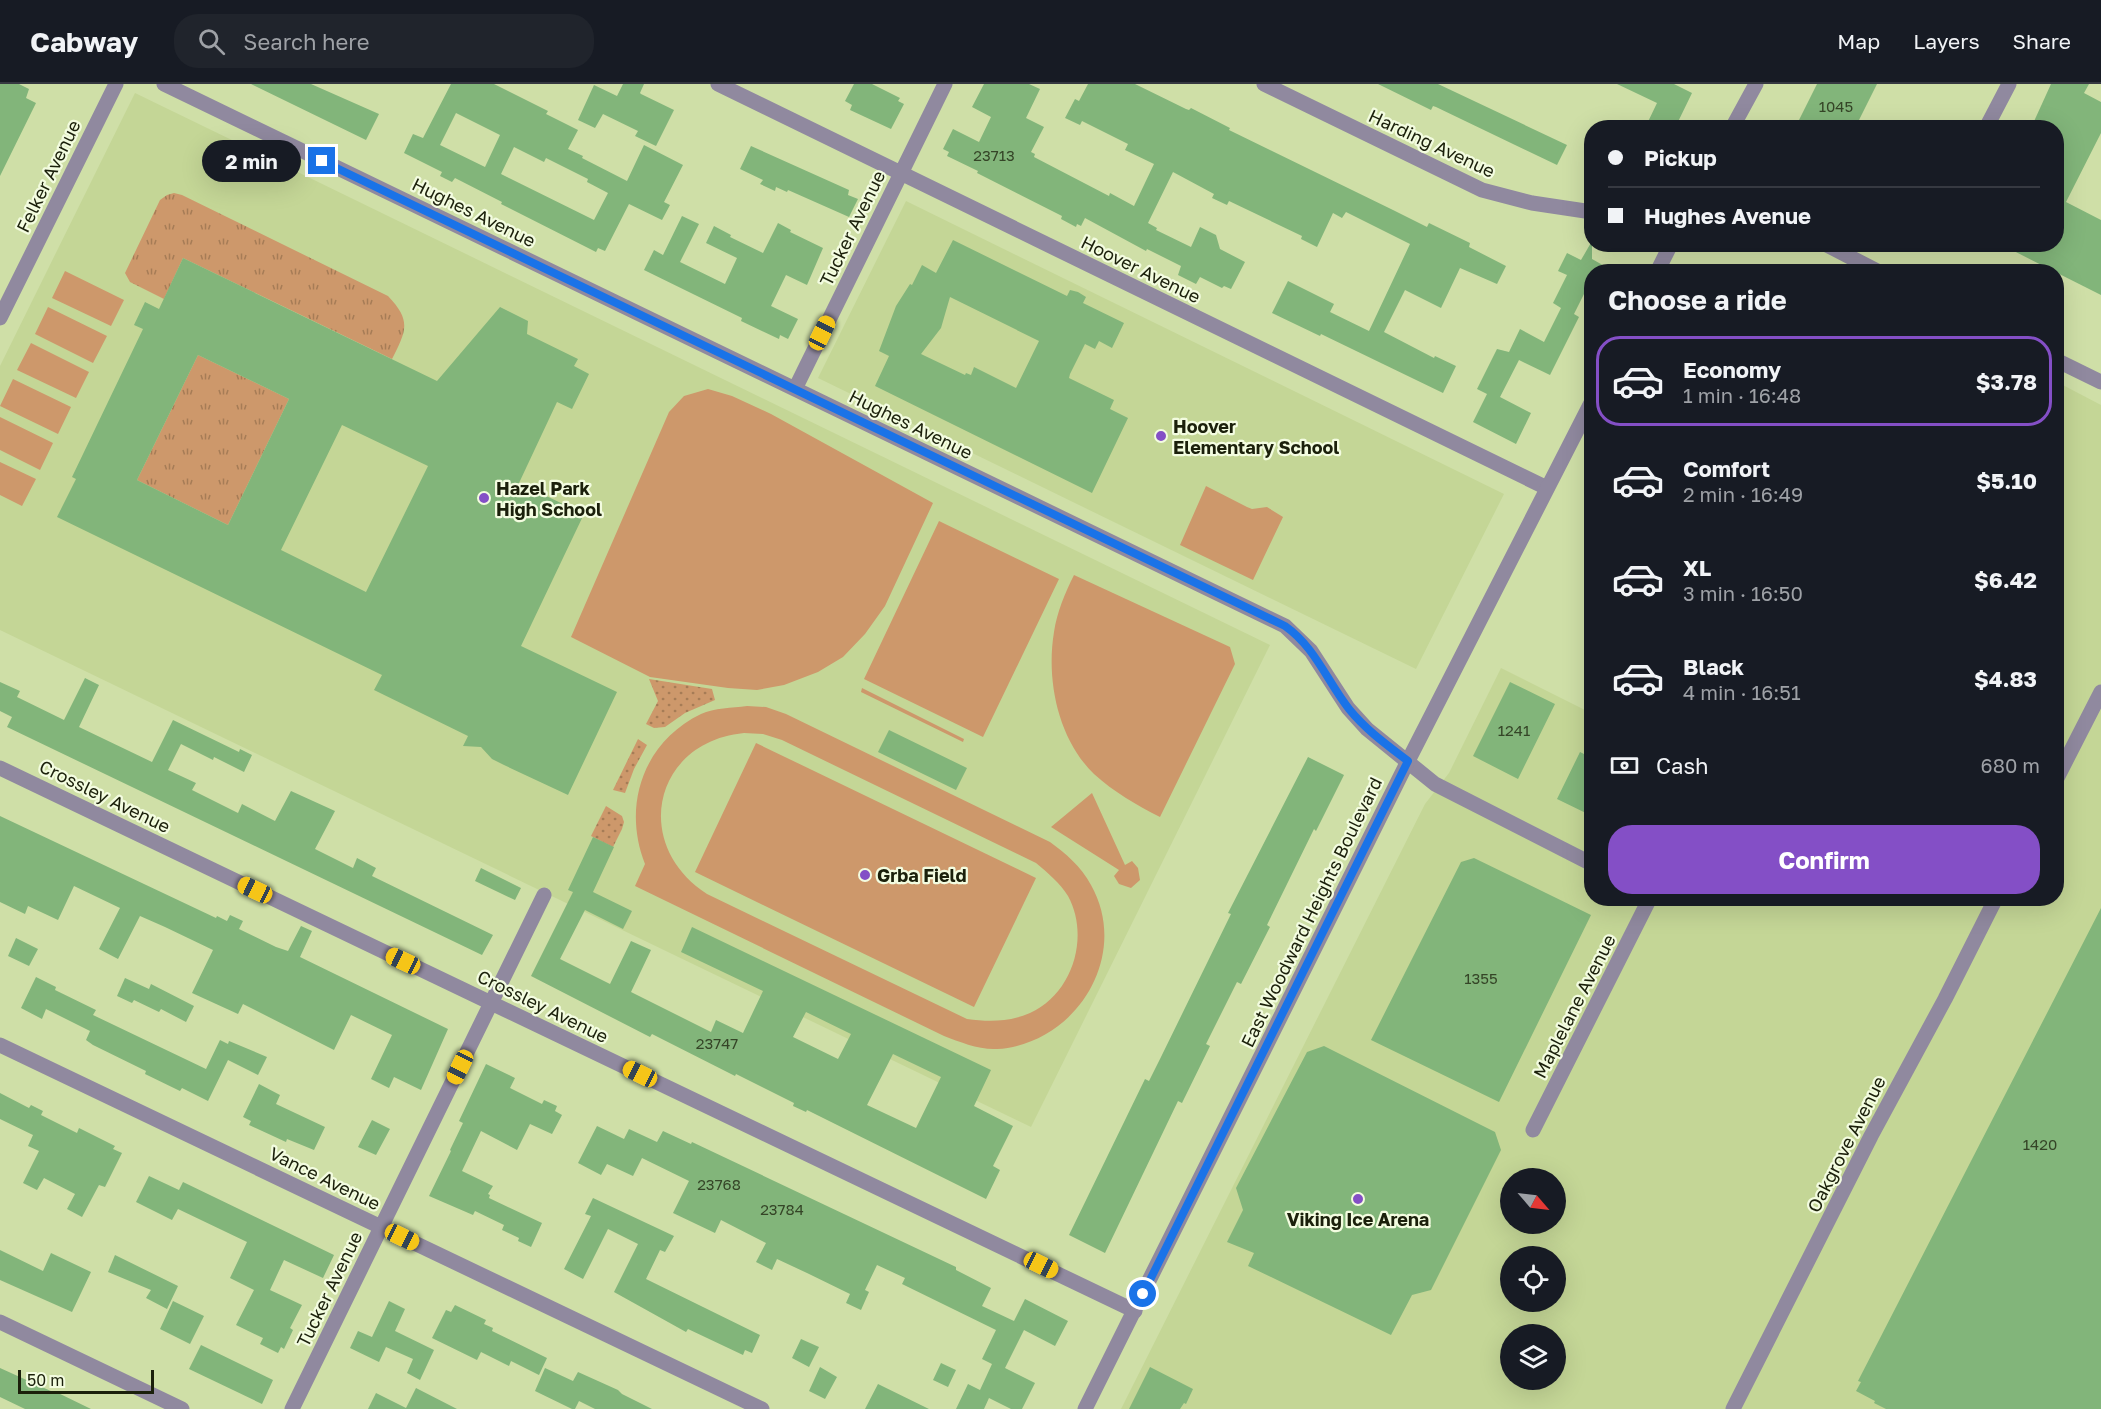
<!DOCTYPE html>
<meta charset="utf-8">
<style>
body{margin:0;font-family:"Golos Text",sans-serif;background:#20242c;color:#f1f3f6;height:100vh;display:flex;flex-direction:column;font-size:22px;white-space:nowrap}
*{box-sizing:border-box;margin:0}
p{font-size:20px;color:#9ea1a6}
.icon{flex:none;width:33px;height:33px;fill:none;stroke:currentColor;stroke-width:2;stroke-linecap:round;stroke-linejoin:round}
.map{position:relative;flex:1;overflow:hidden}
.details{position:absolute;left:1584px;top:180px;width:480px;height:642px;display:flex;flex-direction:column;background:#171b24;border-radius:24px;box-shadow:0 6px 24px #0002}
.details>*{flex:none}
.banner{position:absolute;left:1584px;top:36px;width:480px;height:132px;border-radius:24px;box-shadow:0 6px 24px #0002;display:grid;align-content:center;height:132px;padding:0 24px;background:#171b24}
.needle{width:39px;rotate:118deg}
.tools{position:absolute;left:1500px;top:1084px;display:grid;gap:12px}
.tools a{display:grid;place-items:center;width:66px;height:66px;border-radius:50%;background:#171b24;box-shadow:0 6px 24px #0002;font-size:30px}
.scale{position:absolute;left:18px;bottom:15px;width:136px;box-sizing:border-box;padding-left:6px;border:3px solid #1b200b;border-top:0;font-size:16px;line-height:21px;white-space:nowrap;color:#1b200b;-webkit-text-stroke:4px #f3fce0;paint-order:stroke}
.end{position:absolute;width:27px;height:27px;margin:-14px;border:8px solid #1a73e8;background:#fff;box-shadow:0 0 0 3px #fff}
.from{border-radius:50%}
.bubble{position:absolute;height:42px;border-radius:21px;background:#171b24;box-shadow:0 6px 24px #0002;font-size:20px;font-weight:700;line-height:42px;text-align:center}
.car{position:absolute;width:18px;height:36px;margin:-18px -9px;border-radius:8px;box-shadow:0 0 4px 2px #0007;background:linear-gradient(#f5c518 24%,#345 0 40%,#f5c518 0 76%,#345 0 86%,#f5c518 0)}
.banner b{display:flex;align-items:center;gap:21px;height:57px;font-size:22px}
.banner b+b{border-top:2px solid #363941}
.banner i{width:15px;height:15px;background:#f1f3f6}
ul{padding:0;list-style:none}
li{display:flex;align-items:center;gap:18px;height:90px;margin:0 12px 9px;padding:0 12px;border:3px solid transparent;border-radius:24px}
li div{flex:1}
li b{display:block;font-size:22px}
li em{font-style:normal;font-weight:700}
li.active{border-color:#844fc6}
li>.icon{width:54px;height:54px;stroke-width:1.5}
h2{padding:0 24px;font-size:27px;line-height:72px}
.pay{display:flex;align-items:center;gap:15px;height:66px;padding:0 24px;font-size:22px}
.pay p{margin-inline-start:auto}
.action{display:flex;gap:12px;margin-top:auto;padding:12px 24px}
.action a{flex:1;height:69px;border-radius:24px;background:#844fc6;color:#fff;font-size:24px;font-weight:700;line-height:69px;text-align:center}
header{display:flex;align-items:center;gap:36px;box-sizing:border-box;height:84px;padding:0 30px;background:#171b24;border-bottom:2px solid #363941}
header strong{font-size:28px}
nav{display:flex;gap:33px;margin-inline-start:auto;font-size:21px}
.search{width:420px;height:54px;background:#20242c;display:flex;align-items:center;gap:15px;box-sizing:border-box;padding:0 21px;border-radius:24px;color:#9ea1a6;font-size:22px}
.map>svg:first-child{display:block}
.built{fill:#c4d696;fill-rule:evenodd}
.grass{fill:url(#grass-tufts)}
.park{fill:#cd986b;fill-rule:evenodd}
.garden{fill:url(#garden-dots)}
.building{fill:#82b57a;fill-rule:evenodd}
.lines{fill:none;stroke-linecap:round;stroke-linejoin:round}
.minor{stroke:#90899f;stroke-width:15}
.tertiary{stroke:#90899f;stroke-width:15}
.route{stroke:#1a73e8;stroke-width:8}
.poi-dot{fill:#844fc6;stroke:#f3fce0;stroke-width:2}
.labels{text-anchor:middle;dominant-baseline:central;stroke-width:4.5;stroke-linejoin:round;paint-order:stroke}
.number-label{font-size:15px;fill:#354527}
.street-label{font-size:18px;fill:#1b200b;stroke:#f3fce0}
.poi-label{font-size:18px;font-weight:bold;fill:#1b200b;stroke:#f3fce0;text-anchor:start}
</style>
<header>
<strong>Cabway</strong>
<div class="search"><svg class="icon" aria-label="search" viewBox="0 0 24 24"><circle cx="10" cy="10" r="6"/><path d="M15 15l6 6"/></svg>Search here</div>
<nav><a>Map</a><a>Layers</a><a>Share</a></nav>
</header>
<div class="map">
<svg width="2101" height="1325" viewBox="0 0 2101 1325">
<defs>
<pattern id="grass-tufts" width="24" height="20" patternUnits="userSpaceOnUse" patternTransform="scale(1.5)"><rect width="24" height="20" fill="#cd986b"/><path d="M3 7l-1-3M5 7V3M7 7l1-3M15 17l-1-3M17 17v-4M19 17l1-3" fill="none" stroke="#a67c56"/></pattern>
<pattern id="garden-dots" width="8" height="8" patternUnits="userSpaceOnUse" patternTransform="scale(1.5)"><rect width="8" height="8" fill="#cd986b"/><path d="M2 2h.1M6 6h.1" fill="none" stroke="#a67c56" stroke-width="1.8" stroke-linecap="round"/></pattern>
</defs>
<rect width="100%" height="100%" fill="#cfdfa7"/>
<path class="built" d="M135 9 1270 561 1031 1043 0 546V282Z
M906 117 1504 410 1416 585 818 294Z
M2057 298 2101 321V1325H1121L1425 720 1449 689 1501 584 1591 629 1592 814H2056ZM1510 1095H1556V1140H1510ZM1510 1173H1556V1218H1510ZM1510 1251H1556V1296H1510Z"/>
<path class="grass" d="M174 109 182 111 388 212C412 237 406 247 392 275L183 174 164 215 130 198 125 189 160 116 167 111Z
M198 271 289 315 228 441 137 396Z"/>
<path class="park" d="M65 187 124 216 111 242 52 214Z
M48 223 107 252 93 279 35 250Z
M31 259 89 288 76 314 17 286Z
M13 295 71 323 58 350 0 322Z
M708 305 732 312 771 330 933 419 885 522 865 550 843 573 818 588 784 601 757 606 728 604 650 593 571 553 669 328 684 312Z
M0 333 53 359 40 386 0 366Z
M0 378 36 395 22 422 0 411Z
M1206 402 1247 423 1252 425 1267 423 1283 433 1253 496 1180 461Z
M939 437 1059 495 983 653 864 595Z
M1074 491 1230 563 1235 580 1160 733C1136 721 1114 708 1094 690 1058 655 1046 596 1054 548 1057 528 1065 509 1074 491Z
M862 604 964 655 963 658 861 608Z
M747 622 766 623 786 630 1050 758C1066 770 1081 782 1091 801 1131 872 1076 960 997 965 979 966 960 958 944 952L635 802 645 780C622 722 643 658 701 630 714 624 732 624 747 622ZM744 649 763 650 782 656 1036 779C1048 789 1060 799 1068 812 1090 852 1073 910 1030 929 1009 938 989 938 967 935L707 810C631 761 653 658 744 649Z
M756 659 1036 794 974 923 695 788Z
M1092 709 1125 781 1132 777 1138 784 1140 796 1131 804 1119 800 1114 792 1119 786 1051 743Z"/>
<path class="garden" d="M649 595 712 605 715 616 685 629 665 643 654 644 646 640 658 617Z
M638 655 647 661 634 685 625 709 613 706Z
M606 722 622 732 624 738 622 745 613 763 591 752Z"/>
<path class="building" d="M0 0H19L29 5 26 14 36 19 0 92Z
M251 0H311L379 30 366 56Z
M451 0H494L548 27 546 30 578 46 568 65 583 72 582 74 627 97 644 61 683 81 664 118 670 121 662 136 629 120 605 167 598 164 596 168 501 120 502 118 455 94 452 98 440 92 442 88 404 69 413 50 423 54ZM456 29 500 51 485 83 440 61ZM514 63 544 78 546 74 588 95 587 98 608 109 594 136 501 90Z
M623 0H644L640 9 641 10 674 26 656 62 635 52 638 47 603 30 595 44 578 36 594 1 617 12Z
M854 0H872L900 14 898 17 904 20 891 45 850 26 852 21 845 17Z
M984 0H1029L1040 5 1026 34 1044 43 1031 68 1035 70 1034 73 1109 112 1110 109 1134 122 1154 80 1125 66 1128 60 1082 37 1080 41 1065 34 1075 15 1079 17 1088 0H1135L1186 25 1189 26 1191 24 1230 44 1229 46 1393 126 1427 143 1429 139 1470 159 1469 163 1506 182 1497 200 1460 184 1441 224 1405 206 1384 248 1434 274 1435 272 1456 282 1443 309 1321 250 1320 252 1272 229 1288 197 1334 220 1330 228 1369 247 1410 160 1346 128 1342 134 1333 129 1317 163 1301 155 1302 152 1229 117 1227 121 1212 114 1214 110 1173 88 1148 139 1157 144 1156 146 1191 163 1200 143 1216 151 1220 165 1245 178 1231 205 1224 202 1222 204 1200 193 1196 200 1178 191 1181 182 1147 165 1146 167 1085 134 1081 142 1077 140 1076 143 1061 135 1062 132 977 89 978 87 947 72 949 68 943 65 953 45 979 58 991 33 972 23Z
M1378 0H1438L1567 61 1557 81 1436 23 1433 22 1431 26Z
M1617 0H1674L1692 9 1675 44H1645L1657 19Z
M1817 0H1877L1855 44H1795Z
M2051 0H2089L2084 9 2101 18V49L2066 118 2101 136V211L2000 160H2056V44H2031Z
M751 62 849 106 848 111 858 115 849 133 788 106 787 108 776 103 775 107 760 100 763 96 740 85Z
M682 132 699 140 680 178 725 200 737 174 706 159 714 142 731 151 730 153 763 169 778 139 791 146 790 148 823 164 807 201 786 191 771 222 798 235 788 255 780 251 779 255 741 237 742 234 644 186 654 166 663 171Z
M953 156 1067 212 1070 206 1078 208 1086 213 1083 219 1124 239 1112 264 1099 257 1095 265 1085 260 1070 290 1069 294 1114 316 1110 325 1128 334 1092 409 875 302 889 272 879 267 896 222 910 200 912 201 922 181 936 189ZM950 213 1039 257 1016 304 974 283 971 291 966 289 965 291 921 270 941 244Z
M1592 157V175L1615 188H1592V194L1574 230 1579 233 1550 291 1519 276 1500 313 1531 329 1516 360 1473 338 1487 310 1477 305 1497 265 1509 268 1520 245 1544 258 1561 224 1553 219 1567 191 1558 187 1567 169 1581 176Z
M183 174 437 297 500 223 528 237 527 250 578 275 574 282 589 290 572 325 557 318 519 399 584 430 521 562 617 608 568 711 504 681 492 675 481 663 463 662 468 652 374 606 382 591 57 433 76 395 72 393 143 245 134 241 145 218 159 225ZM198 271 289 315 228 441 137 396ZM342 341 428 382 366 508 281 466Z
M85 594 99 601 79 643 152 678 173 636 239 668 240 665 252 671 244 688 214 673 213 676 181 660 168 686 196 699 192 706 238 729 242 720 275 737 291 707 335 727 315 765 353 784 357 774 376 784 372 792 493 851 482 871 7 643 12 633 0 627V598L20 607 17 613 64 636Z
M1510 598 1555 620 1518 695 1473 672Z
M889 646 967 684 956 706 878 668Z
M1580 668 1592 674V732L1557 715Z
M1308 673 1344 691 1316 747 1314 745 1267 841 1270 843 1241 900 1237 898 1206 960 1210 962 1182 1019 1178 1017 1105 1169 1069 1151 1145 995 1149 997 1161 973 1231 830 1228 829Z
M0 732 216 834 217 832 227 837 230 831 243 837 239 845 276 863 288 867 301 842 312 847 300 873 448 945 421 1006 394 993 389 1004 371 995 392 951 351 931 334 966 243 920 238 930 192 909 213 866 165 843 140 832 118 875 99 865 120 824 74 802 58 836 28 822 25 830 0 818Z
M593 753 614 763 593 808 632 827 623 845 585 826 560 875 610 900 631 857 651 866 631 908 711 948 716 936 743 949 763 907 681 868 692 843 991 986 974 1022 1013 1042 993 1082 1000 1086 986 1115 807 1026 806 1028 793 1022 794 1019 736 990 735 992 652 950 650 953 531 892 573 808 568 806ZM806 928 851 950 838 975 793 953ZM893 970 941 993 916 1044 867 1021Z
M1474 774 1591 831 1499 1018 1371 956 1461 778Z
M481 784 521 804 515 816 475 797Z
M2101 824V1325H1886L1874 1319 1875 1317 1856 1307 1861 1298 1858 1297Z
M16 854 38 865 29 882 8 872Z
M36 893 56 903 55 906 96 926 93 931 206 985 220 956 228 960 229 957 267 973 258 991 228 976 208 1017 182 1004 180 1007 145 990 146 987 93 961 86 956 90 947 46 925 42 935 21 924Z
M125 894 149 905 151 900 194 922 186 938 161 925 159 928 134 916 132 919 117 912Z
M1324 962 1495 1048 1501 1066 1431 1206 1412 1211 1391 1251 1248 1182 1254 1169 1227 1158 1243 1126 1236 1104 1307 968Z
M486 980 515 994 510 1004 542 1020 544 1016 557 1022 555 1027 562 1031 552 1050 530 1040 517 1066 481 1047 462 1087 493 1102 488 1110 490 1111 489 1114 542 1139 531 1163 518 1157 519 1154 502 1146 504 1141 475 1127 473 1131 429 1112 451 1067 450 1066 463 1039 459 1037Z
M259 1000 280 1011 276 1020 325 1043 314 1066 287 1055 286 1058 249 1041 251 1037 243 1033Z
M0 1009 29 1024 31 1021 43 1027 41 1031 77 1049 79 1044 115 1062 113 1065 122 1069 105 1103 99 1101 82 1133 67 1125 75 1110 44 1094 37 1106 23 1099 39 1067 28 1062 33 1051 0 1035Z
M372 1036 390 1045 376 1071 358 1063Z
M597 1042 624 1055 629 1045 657 1058 663 1047 691 1060 692 1058 956 1183V1186L991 1204 982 1222 1014 1237 1025 1215 1068 1237 1055 1262 1024 1246 1005 1284 1035 1299 1022 1325H1011L989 1314 984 1325H956L968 1300 980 1306 992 1280 982 1275 996 1246 902 1200 905 1194 877 1181 865 1206 869 1208 861 1226 846 1219 850 1210 807 1189 777 1175 772 1186 756 1178 766 1159 721 1136 715 1149 673 1129 689 1097 642 1074 633 1092 607 1080 601 1091 578 1079Z
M149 1092 179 1106 183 1098 334 1171 323 1194 284 1176 270 1206 302 1221 290 1244 293 1246 284 1265 281 1263 278 1269 260 1260 263 1254 236 1241 254 1206 230 1194 247 1158 178 1125 172 1136 136 1118Z
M593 1114 674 1152 665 1168 660 1166 646 1195 760 1251 752 1269 745 1266 743 1271 688 1245 686 1248 614 1208 638 1160 608 1145 583 1195 564 1185 591 1132 585 1130Z
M0 1166 43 1187 51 1169 91 1188 72 1228 0 1196Z
M115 1171 178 1202 167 1225 146 1214 151 1206 108 1188Z
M173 1217 204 1232 190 1260 160 1245Z
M389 1217 405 1225 395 1247 434 1266 420 1296 407 1289 413 1275 386 1263 379 1278 350 1264 358 1247 372 1253Z
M455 1221 486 1236 484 1240 493 1244 492 1247 547 1274 539 1291 511 1277 509 1282 481 1268 477 1276 432 1254 446 1226 451 1228Z
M801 1255 819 1263 809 1283 792 1274Z
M201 1261 273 1296 262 1320 189 1285Z
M941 1279 956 1286 948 1303 933 1296Z
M820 1283 837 1293 825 1315 809 1307Z
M1150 1283 1193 1305 1186 1320 1184 1319 1180 1325H1129Z
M0 1284 53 1308 54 1307 91 1325H25L0 1313Z
M545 1284 573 1297 578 1288 618 1306 622 1310 652 1325H595L579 1317 575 1325H572L535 1307Z
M878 1300 929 1325H865Z
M416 1304 457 1325H368L376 1309 406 1324Z"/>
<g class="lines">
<path class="minor" d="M164 0 1285 542 1311 567 1348 624 1367 645 1435 700 1592 780
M718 0 1547 404
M1264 0 1482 106 1532 119 1592 128
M1986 44 2009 0
M0 234 116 0
M795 305 945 0
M0 684 1135 1227
M2056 696 2101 608
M0 961 762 1325
M1533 1046 1650 814
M0 1238 182 1325
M292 1325 544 811
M1733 1325 1871 1052 1945 915 1996 814"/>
<path class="tertiary" d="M1732 44 1756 0
M1825 160 1879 188
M1657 188 1671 160
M2056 276 2101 298
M1085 1325 1408 677 1592 317"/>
</g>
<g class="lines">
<path class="route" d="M322 77 1285 542C1315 563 1327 597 1349 625 1366 646 1387 661 1408 677L1143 1210"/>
</g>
<g class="poi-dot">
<circle cx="1161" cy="352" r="6"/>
<circle cx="484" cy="414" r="6"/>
<circle cx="865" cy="791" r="6"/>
<circle cx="1358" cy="1115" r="6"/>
</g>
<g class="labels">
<g class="number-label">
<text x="1836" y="22">1045</text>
<text x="994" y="71">23713</text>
<text x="1514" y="646">1241</text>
<text x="1481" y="894">1355</text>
<text x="717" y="959">23747</text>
<text x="2040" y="1060">1420</text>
<text x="719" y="1100">23768</text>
<text x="782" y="1125">23784</text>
</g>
<g class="street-label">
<text transform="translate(1432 59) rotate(25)">Harding Avenue</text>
<text transform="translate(48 92) rotate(-64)">Felker Avenue</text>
<text transform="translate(474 128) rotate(26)">Hughes Avenue</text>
<text transform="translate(852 144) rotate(-64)">Tucker Avenue</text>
<text transform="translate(1141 185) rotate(26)">Hoover Avenue</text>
<text transform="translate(911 340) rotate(26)">Hughes Avenue</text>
<text transform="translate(105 712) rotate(26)">Crossley Avenue</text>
<text transform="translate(1311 828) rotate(-64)">East Woodward Heights Boulevard</text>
<text transform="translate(543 922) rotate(26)">Crossley Avenue</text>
<text transform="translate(1574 922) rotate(-63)">Maplelane Avenue</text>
<text transform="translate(1846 1060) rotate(-63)">Oakgrove Avenue</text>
<text transform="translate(325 1094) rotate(26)">Vance Avenue</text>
<text transform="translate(329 1205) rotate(-64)">Tucker Avenue</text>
</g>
<g class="poi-label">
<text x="1173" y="342">Hoover<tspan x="1173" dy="21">Elementary School</tspan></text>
<text x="496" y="404">Hazel Park<tspan x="496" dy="21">High School</tspan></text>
<text x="877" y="791">Grba Field</text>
<text x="1358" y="1135" text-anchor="middle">Viking Ice Arena</text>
</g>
</g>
</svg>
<div class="tools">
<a><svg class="needle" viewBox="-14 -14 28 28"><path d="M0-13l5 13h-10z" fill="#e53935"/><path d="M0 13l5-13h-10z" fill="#9ea1a6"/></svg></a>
<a><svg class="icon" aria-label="locate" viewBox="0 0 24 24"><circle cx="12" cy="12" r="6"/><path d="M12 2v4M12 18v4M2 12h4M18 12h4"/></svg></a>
<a><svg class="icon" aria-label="layers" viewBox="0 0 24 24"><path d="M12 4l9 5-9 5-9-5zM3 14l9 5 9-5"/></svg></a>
</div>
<div class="scale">50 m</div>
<i class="end from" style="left:1143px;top:1210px"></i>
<i class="end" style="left:322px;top:77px"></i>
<div class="bubble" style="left:202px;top:56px;width:99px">2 min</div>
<i class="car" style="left:822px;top:249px;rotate:26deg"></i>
<i class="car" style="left:255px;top:806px;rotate:295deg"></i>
<i class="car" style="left:403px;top:877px;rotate:295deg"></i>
<i class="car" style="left:460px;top:983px;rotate:206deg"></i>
<i class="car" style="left:640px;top:990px;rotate:296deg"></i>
<i class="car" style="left:402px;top:1153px;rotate:116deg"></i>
<i class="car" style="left:1041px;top:1181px;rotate:116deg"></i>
<div class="banner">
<b><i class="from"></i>Pickup</b>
<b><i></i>Hughes Avenue</b>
</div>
<section class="details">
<h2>Choose a ride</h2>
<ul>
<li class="active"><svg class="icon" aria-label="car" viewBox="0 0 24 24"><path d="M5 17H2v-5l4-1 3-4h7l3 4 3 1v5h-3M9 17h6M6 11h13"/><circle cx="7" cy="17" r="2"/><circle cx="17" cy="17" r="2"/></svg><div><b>Economy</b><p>1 min · 16:48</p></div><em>$3.78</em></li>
<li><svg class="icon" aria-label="car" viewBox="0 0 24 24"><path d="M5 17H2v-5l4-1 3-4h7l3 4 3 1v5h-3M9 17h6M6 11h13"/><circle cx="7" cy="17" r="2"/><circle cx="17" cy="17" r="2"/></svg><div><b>Comfort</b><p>2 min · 16:49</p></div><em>$5.10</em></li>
<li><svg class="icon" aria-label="car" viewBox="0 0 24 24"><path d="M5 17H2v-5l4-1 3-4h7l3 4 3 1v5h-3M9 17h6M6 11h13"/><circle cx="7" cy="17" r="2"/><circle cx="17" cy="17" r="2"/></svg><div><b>XL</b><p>3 min · 16:50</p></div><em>$6.42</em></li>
<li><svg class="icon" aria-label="car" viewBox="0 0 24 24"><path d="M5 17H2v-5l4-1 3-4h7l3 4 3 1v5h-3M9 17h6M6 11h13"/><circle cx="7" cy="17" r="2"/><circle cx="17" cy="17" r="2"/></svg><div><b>Black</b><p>4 min · 16:51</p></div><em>$4.83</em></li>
</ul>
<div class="pay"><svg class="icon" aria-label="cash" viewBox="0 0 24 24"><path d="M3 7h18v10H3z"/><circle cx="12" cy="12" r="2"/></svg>Cash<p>680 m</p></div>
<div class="action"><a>Confirm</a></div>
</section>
</div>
